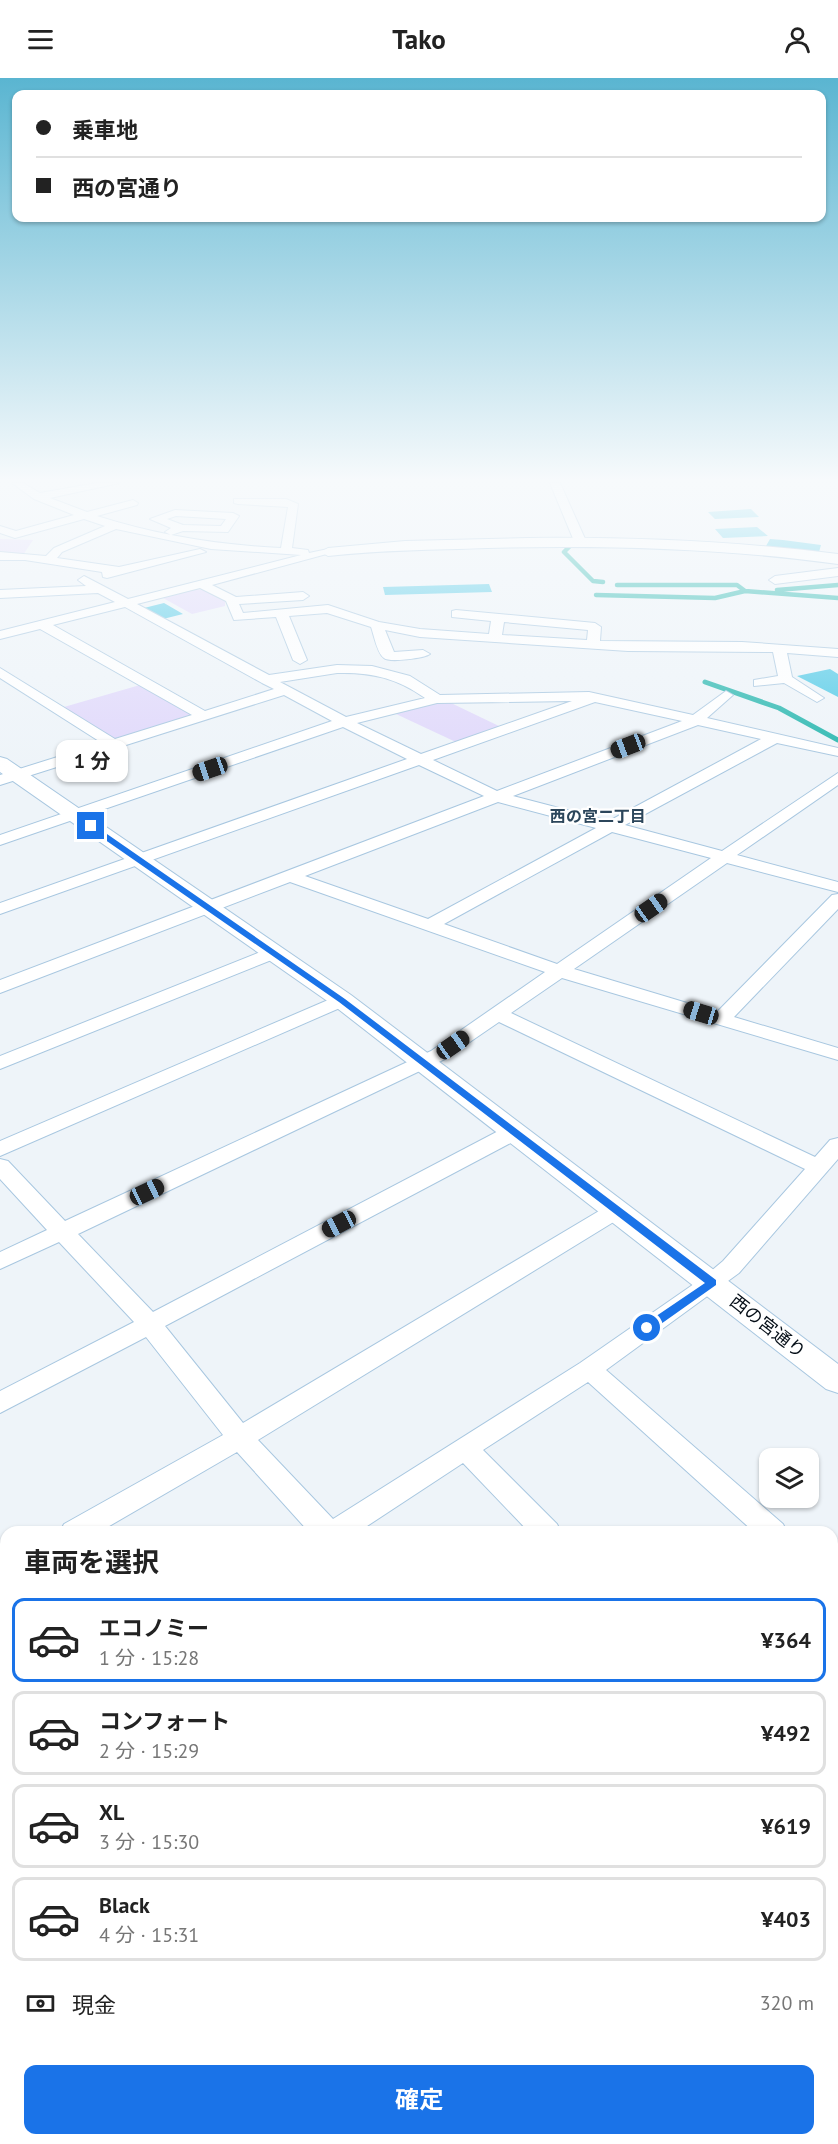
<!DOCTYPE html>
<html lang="ja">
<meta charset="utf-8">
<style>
body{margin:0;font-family:"PT Sans","Noto Sans JP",sans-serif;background:#f2f2f2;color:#222;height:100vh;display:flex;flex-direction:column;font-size:22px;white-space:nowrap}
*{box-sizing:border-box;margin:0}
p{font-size:20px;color:#767676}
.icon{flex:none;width:33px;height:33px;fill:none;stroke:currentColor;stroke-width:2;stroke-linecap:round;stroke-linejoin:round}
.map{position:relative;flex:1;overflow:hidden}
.side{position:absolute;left:0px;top:1448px;width:838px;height:620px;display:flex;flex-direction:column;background:#fff;border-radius:18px 18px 0 0;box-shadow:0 2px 4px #0004}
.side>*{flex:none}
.guide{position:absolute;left:12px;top:12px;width:814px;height:132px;border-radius:12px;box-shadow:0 2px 4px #0004;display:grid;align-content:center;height:132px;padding:0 24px;background:#fff}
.fabs{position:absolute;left:759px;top:1370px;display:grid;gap:12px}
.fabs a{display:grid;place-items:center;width:60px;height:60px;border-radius:12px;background:#fff;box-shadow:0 2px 4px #0004;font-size:30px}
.end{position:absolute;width:27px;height:27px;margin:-14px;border:8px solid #1a73e8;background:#fff;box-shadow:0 0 0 3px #fff}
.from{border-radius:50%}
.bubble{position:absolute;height:42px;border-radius:12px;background:#fff;box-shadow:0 2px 4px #0004;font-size:20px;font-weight:700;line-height:42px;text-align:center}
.car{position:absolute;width:18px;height:36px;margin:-18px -9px;border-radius:8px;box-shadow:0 0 4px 2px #0007;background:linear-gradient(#222 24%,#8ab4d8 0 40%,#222 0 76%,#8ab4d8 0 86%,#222 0)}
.guide b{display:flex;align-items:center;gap:21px;height:57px;font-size:22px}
.guide b+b{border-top:2px solid #e0e0e0}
.guide i{width:15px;height:15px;background:#222}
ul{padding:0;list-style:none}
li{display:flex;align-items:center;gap:18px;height:84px;margin:0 12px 9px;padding:0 12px;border:3px solid #e0e0e0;border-radius:12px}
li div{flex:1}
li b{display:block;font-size:22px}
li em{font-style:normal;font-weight:700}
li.current{border-color:#1a73e8}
li>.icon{width:54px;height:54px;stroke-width:1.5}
h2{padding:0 24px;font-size:27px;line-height:72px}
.pay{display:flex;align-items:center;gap:15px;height:66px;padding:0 24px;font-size:22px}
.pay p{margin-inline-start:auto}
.action{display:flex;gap:12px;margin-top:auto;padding:12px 24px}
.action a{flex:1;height:69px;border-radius:12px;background:#1a73e8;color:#fff;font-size:24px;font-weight:700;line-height:69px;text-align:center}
header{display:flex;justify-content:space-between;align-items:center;height:78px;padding:0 24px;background:#fff;font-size:27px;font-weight:700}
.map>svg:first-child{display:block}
.green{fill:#e0d8fb}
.forest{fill:#c1aafa}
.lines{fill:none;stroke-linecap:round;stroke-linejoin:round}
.stream-far1{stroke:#26b6ae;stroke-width:4.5}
.stream{stroke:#26b6ae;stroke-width:5}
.building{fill:#4ec9e6}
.minor-casing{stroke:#a8c7e0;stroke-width:2}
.tertiary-casing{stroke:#a8c7e0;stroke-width:2}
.minor{fill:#fff;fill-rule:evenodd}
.tertiary{fill:#fff;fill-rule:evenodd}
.route{fill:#1a73e8}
.labels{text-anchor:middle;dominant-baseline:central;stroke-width:4.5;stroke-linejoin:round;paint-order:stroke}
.far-neighbourhood-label{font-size:16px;font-weight:bold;fill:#2c465b;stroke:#fff}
.street-label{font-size:18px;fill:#050e17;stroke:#fff}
</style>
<header><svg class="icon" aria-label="menu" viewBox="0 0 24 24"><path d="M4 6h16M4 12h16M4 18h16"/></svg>Tako<svg class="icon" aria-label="person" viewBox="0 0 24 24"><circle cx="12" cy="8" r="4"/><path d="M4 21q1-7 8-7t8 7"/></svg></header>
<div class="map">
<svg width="838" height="2066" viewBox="0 0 838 2066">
<rect width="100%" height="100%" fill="#eef4f9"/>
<path class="green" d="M0 461 33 462 23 477H0Z
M196 511 203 512 225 522V528L192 536 163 520Z
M140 607 191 635 190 641 120 661H113L64 629Z
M435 624H449L501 649 458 665 396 636Z"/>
<path class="forest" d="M832 1901H838V2066H668L666 2061H832Z"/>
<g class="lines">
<path class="stream-far1" d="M571 467 564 474 593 503 603 504
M617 507H737L745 513
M777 512 838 507
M596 517 715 520 745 513 838 520"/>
<path class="stream" d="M705 604 779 630 838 662"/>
</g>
<path class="building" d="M751 431 759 439 715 441 708 434Z
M757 449 768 458 723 460 715 451Z
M770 461 783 462 821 467 819 474 766 468Z
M489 506 492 514 385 517 383 509Z
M164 525 183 536 163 541 144 530Z
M830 591 838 596V619L797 598Z"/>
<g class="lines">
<g class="minor-casing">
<path id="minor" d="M12 405H23L40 415 97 405H119L50 420 87 434 133 422 138 425 137 427 97 438C156 457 218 467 281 470L288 429 238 426 234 425V421H286L298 426 292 470 308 472 309 475 328 471 334 474 212 507 236 519 303 514 309 518 303 522 239 526 243 535 328 527 379 544 420 551 489 556 491 543 452 539V533L456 532 595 545 601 549 600 563 742 564 838 571V579L787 575 792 599 824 620 817 624 784 605 754 608V602L778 598 773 574 628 573 420 559 385 552 394 574 423 572 430 576C425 580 389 585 384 580 377 575 374 557 371 549L327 535 289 538 307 582 300 586 293 582 276 539 234 542 226 523 200 510 137 526 269 597 337 587 372 588 410 598 440 617 589 614 693 637 726 613 733 617 707 640 838 670V678L777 665 625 747 722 773 838 695V707L737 777 838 804V814L727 785 574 891 717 934 832 817 838 816V831L734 939 838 970V982L562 900 511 935 815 1079 830 1062 838 1060V1081L739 1195 606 1292 783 1446 787 1454H754L588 1304 483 1372 557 1446 561 1454H529L463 1385 358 1454H309L237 1374 99 1454H60L64 1446 223 1357 146 1259 0 1335V1313L134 1244 59 1164 0 1191V1174L47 1152 0 1101V1081L8 1083 65 1143 431 973 545 894 290 804 0 915V902L484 718 419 687 0 836V825L407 681 343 649 0 767V757L332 643 284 617 0 707V697L102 665 0 600V590L115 661 192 637 40 551 0 561V553L115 524 98 515 0 520V512L86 508 78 502 84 498 128 521 301 477 211 471 116 451 62 474 57 480 119 489 200 471 206 474 107 500 103 499 102 494 25 482H0V474L46 478 54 470 105 448 84 441 15 460 0 455V448L16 453 74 437 34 421ZM125 529 262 605 274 611 205 633 53 547ZM504 544 588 552 587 562 502 557ZM337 595C371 594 397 600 425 620L346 639 280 604ZM572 623 421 676 357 645 437 625ZM595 624 682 643 497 713 433 682ZM698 647 761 661 609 743 513 718ZM498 724 596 750 428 841 305 798ZM612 754 711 780 557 886 444 846ZM499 944 805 1091 723 1183 704 1199 580 1285 333 1441 258 1362 625 1137 628 1132 625 1127 617 1125 609 1127 243 1345 165 1248 522 1059 525 1054 522 1049H506L153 1234 78 1156 445 981Z
M550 405H560L586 463 584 465 574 463Z
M175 432 233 435 239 438 228 454 183 453 171 457 165 454 171 450 150 441ZM176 438 226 441 221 448 183 447 167 441Z
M838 490V498L775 506 769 502 775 498Z
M273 869 282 875 279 879 0 991V978Z
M342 916 349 918 352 922 349 926 0 1078V1063Z
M6 1480V1506L0 1508V1482Z
M832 1494 838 1496V1523L832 1521Z
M0 1576 6 1577V1603L0 1602Z
M832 1634H838V1662H832Z
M832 1750 838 1752V1785L832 1783Z
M0 1954 6 1956V1992L0 1990Z
M131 2061H169L170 2066H132Z"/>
</g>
<g class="tertiary-casing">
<path id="tertiary" d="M528 460C632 459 735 463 838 476V486C721 470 605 467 487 470 434 472 381 472 328 478L321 474 328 470 405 463Z
M0 679 7 681 351 917 838 1286V1315L826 1311 333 927 0 694Z"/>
</g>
<use href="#minor" class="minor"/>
<use href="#tertiary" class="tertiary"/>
</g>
<linearGradient id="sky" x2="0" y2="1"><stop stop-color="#5ab5d1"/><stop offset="0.58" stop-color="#f7fafc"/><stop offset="1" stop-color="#f7fafc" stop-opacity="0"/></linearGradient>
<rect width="838" height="694" fill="url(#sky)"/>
<path class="route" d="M88 747H94L345 921 716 1202V1207L651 1253H643V1247L705 1205 339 924 88 750Z"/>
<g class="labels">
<g class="far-neighbourhood-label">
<text x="598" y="738">西の宮二丁目</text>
</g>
<g class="street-label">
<text transform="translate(768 1248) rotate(38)">西の宮通り</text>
</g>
</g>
</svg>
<div class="fabs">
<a><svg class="icon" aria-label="layers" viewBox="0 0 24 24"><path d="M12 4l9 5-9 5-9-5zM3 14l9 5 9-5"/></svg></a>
</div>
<i class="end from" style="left:647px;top:1250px"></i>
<i class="end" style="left:91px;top:748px"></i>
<div class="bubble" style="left:56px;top:662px;width:72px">1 分</div>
<i class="car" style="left:628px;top:668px;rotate:249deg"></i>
<i class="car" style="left:210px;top:691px;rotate:251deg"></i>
<i class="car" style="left:651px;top:830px;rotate:55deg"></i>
<i class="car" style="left:701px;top:935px;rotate:287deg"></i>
<i class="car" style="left:453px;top:967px;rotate:55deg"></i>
<i class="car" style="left:147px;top:1114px;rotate:65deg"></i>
<i class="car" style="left:339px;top:1146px;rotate:242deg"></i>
<div class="guide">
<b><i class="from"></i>乗車地</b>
<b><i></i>西の宮通り</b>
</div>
<section class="side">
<h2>車両を選択</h2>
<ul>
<li class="current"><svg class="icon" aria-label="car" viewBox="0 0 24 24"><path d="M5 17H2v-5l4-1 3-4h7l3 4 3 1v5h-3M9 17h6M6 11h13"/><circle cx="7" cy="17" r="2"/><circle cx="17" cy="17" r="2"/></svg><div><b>エコノミー</b><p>1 分 · 15:28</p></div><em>¥364</em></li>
<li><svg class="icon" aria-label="car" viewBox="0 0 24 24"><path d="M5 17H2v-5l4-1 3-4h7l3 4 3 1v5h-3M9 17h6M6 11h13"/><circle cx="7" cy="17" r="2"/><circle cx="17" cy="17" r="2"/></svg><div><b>コンフォート</b><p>2 分 · 15:29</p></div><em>¥492</em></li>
<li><svg class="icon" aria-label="car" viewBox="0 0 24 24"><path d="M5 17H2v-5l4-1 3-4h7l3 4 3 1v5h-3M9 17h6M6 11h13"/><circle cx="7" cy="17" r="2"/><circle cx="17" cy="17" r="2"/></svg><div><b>XL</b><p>3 分 · 15:30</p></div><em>¥619</em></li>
<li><svg class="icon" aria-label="car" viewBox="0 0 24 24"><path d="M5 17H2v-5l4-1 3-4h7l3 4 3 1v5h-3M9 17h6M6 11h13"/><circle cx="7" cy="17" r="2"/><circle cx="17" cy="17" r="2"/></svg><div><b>Black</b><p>4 分 · 15:31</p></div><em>¥403</em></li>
</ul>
<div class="pay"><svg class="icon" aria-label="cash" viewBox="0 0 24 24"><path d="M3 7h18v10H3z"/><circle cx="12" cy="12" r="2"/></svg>現金<p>320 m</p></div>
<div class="action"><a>確定</a></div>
</section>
</div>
